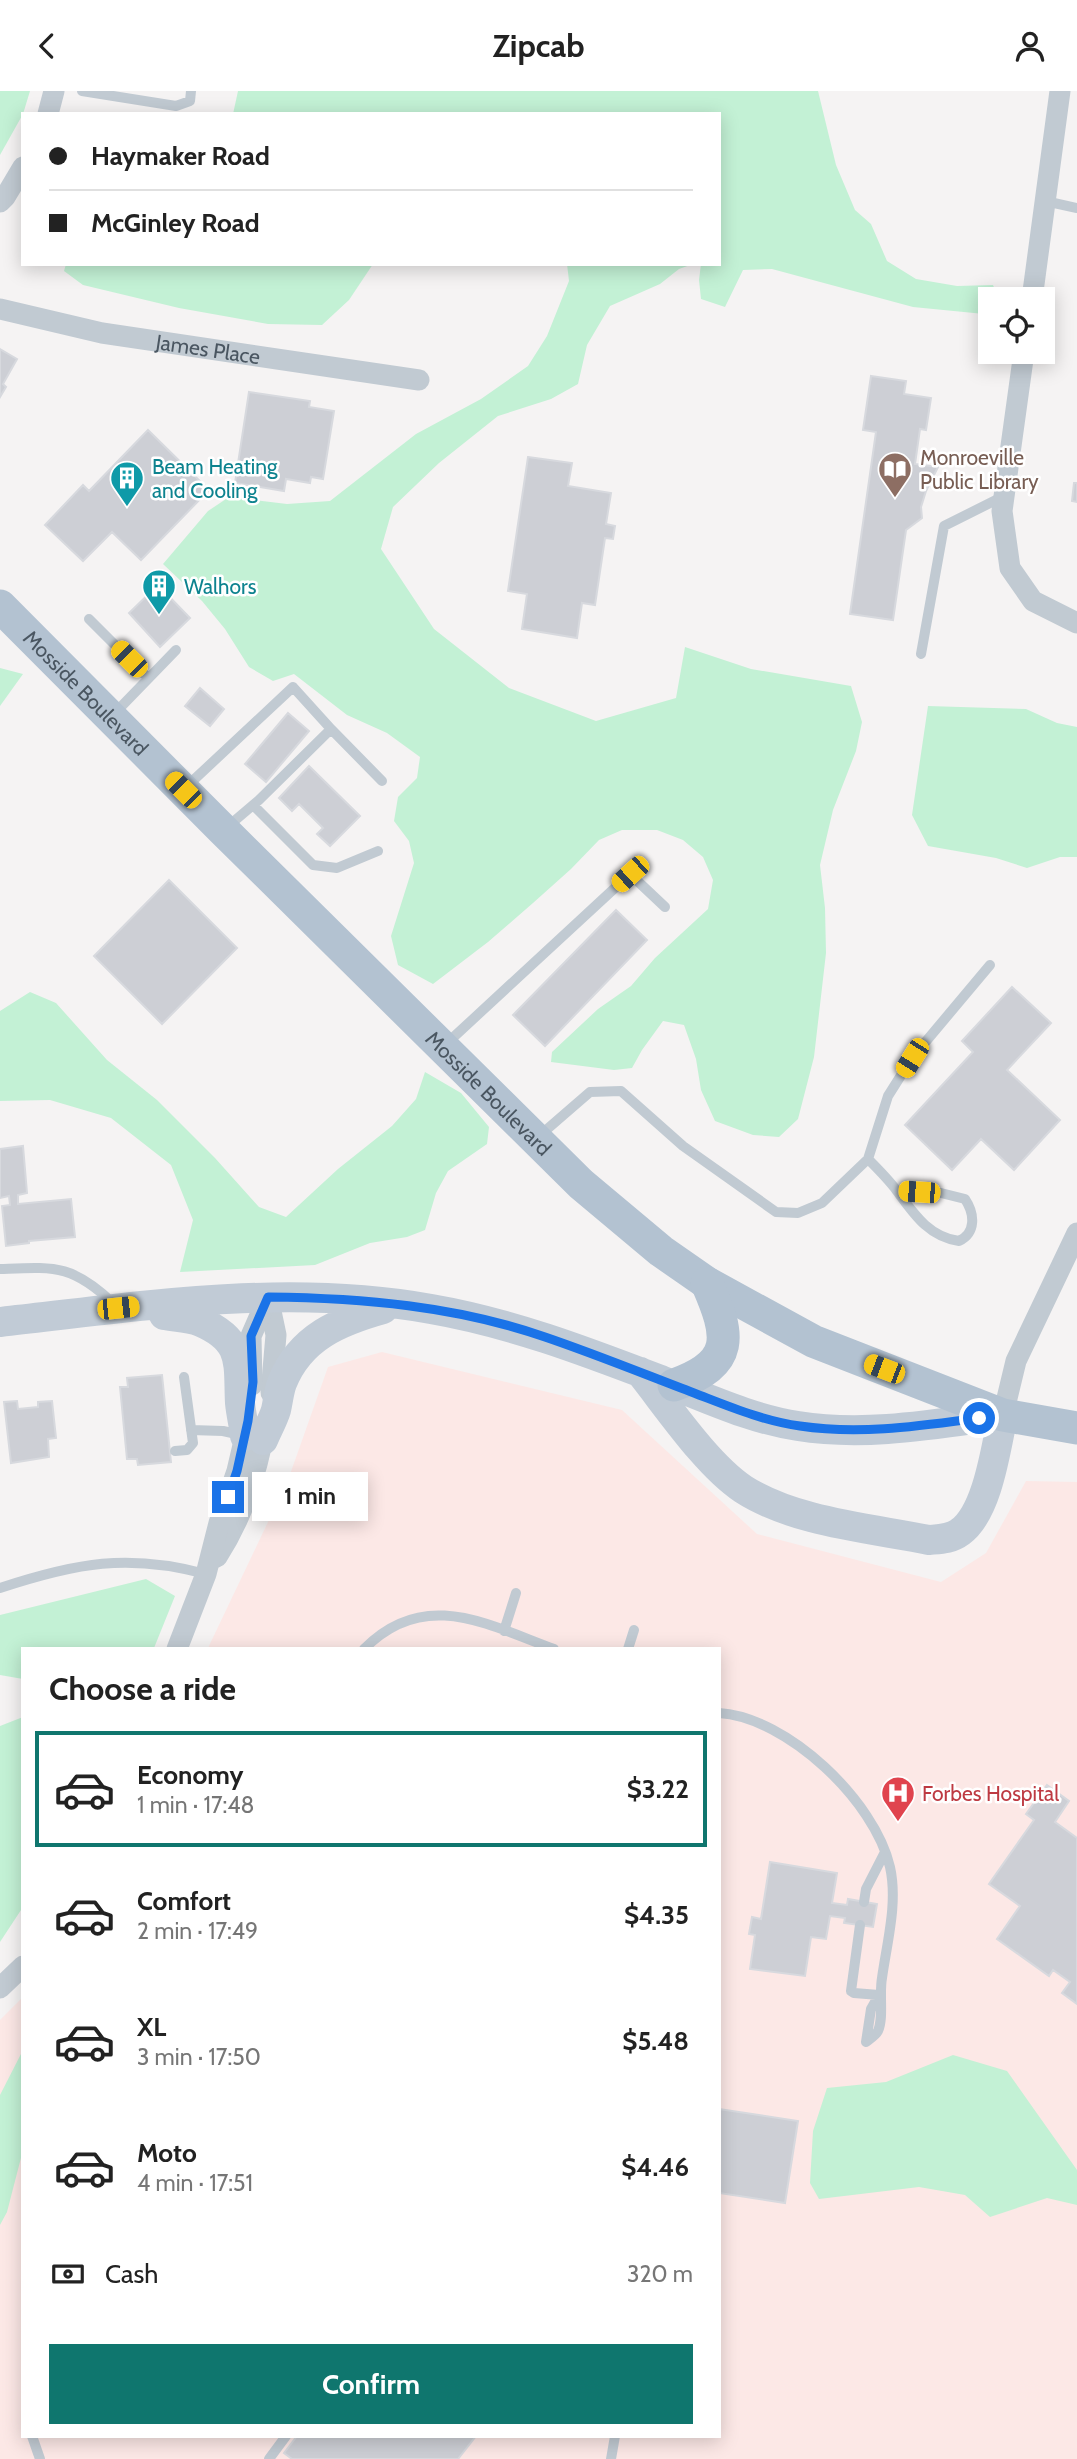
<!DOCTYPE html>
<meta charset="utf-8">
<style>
body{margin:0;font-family:Cabin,sans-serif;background:#f6f6f6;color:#222;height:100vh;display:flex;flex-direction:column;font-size:26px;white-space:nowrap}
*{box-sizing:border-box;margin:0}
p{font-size:23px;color:#767676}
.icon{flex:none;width:38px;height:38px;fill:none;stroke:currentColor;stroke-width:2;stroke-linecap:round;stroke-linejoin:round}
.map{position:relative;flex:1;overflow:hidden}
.details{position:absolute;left:21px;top:1556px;width:700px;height:791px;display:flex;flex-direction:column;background:#fff;border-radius:0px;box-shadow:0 4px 18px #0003}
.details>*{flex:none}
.hud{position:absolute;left:21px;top:21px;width:700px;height:154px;border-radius:0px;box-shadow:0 4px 18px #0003;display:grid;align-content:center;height:154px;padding:0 28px;background:#fff}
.buttons{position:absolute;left:978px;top:196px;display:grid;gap:14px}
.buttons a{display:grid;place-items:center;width:77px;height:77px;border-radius:0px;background:#fff;box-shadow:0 4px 18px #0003;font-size:35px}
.end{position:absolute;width:32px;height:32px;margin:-16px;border:9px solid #1a73e8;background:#fff;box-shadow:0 0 0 4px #fff}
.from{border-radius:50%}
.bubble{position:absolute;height:49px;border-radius:0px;background:#fff;box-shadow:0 4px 18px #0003;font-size:23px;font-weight:700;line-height:49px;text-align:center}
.car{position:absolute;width:21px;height:42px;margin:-21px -10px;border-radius:9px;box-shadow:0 0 5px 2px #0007;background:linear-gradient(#f5c518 24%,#345 0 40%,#f5c518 0 76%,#345 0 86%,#f5c518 0)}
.hud b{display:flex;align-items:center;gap:24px;height:66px;font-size:26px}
.hud b+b{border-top:2px solid #e0e0e0}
.hud i{width:18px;height:18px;background:#222}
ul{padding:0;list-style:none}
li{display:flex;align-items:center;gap:21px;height:116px;margin:0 14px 10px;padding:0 14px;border:4px solid transparent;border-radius:0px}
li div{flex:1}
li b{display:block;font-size:26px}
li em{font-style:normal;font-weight:700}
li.active{border-color:#0f766e}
li>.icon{width:63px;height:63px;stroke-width:1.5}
h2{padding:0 28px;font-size:32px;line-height:84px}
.pay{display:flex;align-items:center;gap:18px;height:77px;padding:0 28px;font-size:26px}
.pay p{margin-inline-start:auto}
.primary-button{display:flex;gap:14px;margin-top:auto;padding:14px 28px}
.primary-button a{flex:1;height:80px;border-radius:0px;background:#0f766e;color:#fff;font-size:28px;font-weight:700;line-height:80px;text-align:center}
header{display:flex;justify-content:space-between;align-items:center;height:91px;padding:0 28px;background:#fff;font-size:32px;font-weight:700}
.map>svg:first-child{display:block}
.medical{fill:#fce8e6}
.green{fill:#c3f1d5}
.building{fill:#cdcfd5;stroke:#d7d9de;stroke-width:2}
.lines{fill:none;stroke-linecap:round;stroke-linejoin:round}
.lane{stroke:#c1cad2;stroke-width:10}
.street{stroke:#c1cad2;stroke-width:21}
.secondary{stroke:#c1cbd6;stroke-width:30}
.primary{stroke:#b3c2d1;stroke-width:33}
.route{stroke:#1a73e8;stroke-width:9}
.labels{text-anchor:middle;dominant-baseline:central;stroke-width:5;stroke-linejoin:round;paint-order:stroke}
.street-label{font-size:21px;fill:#4a5661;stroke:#fff}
.education-label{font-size:21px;fill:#785e54;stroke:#fff;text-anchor:start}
.culture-label{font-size:21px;fill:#0d838f;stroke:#fff;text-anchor:start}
.health-label{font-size:21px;fill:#be3a42;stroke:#fff;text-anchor:start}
</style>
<header><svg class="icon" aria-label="back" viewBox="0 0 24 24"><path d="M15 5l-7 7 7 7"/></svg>Zipcab<svg class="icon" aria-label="person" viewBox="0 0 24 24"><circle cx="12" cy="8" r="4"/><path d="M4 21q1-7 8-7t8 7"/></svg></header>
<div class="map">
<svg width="1077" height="2368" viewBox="0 0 1077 2368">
<rect width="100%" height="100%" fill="#f5f3f3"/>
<path class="medical" d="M382 1261 622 1319 757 1443 941 1491 986 1462 1026 1390 1077 1391V2368H0V1929L23 1906V2345H719V1558L208 1557 288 1389 328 1276Z"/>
<path class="green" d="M0 0H30L23 23 0 64Z
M238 0H818L836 74 855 119 871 133 887 170 916 188 957 195 993 194 999 208H990V218L984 223 913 216 772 178 743 179 725 216 701 208 699 189 701 173H719V23H233Z
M66 173H373L349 209 322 234 268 233 179 217 83 194 64 180Z
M567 173H693L679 178 660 193 610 215 587 254 578 293 551 308 498 325 439 372 393 416 381 458 434 538 509 597 596 630 676 607 685 556 751 578 851 595 862 631 856 660 833 719 820 774 825 817 826 862 814 966 798 1028 779 1046 753 1044 715 1030 701 999 696 968 684 934 663 930 642 959 632 977 614 979 551 971 552 961 598 918 631 895 655 867 708 818 713 789 703 766 683 749 657 739H622L599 749 571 778 533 812 488 851 433 893 398 874 391 845 414 772 409 750 394 730 398 706 417 687 420 666 387 642 347 624 294 583 273 590 249 576 225 538 202 510 163 473 208 420 229 406 287 413 330 410 416 343 481 308 528 275 547 245 569 190Z
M0 577 23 583 0 615Z
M928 615 1026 618 1057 632 1077 636V766H1060L1027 777 996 767 928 755 912 724Z
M30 901 56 912 107 969 157 1009 215 1067 259 1116 286 1126 338 1078 392 1035 416 1008 425 981 461 1002 489 1036 487 1053 448 1080 436 1102 425 1139 407 1146 370 1152 315 1174 180 1181 193 1129 171 1074 111 1027 50 1009 0 1010V920Z
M146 1488 175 1505 154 1557 23 1558V1588L0 1584V1524Z
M23 1626V1816L0 1851V1635Z
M23 1959V2059L7 2121 0 2134V2004Z
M953 1964 1007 1980 1077 2079V2114L1047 2107 990 2126 965 2104 919 2096 819 2108 810 2092 813 2040 827 1997 886 1991Z"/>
<path class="building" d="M0 258 17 268 3 293 6 296 0 306Z
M871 285 906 290 904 303 931 307 926 339 920 338 915 373 938 376 926 400 921 416 922 427 906 439 893 529 850 523 876 341 863 339Z
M249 301 310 310 309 316 334 320 323 388 311 386 310 392 286 388 284 400 235 392Z
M148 339 209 399 141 469 112 441 83 470 45 434 83 394 89 400Z
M528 366 572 372 568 395 611 402 606 433 615 435 613 448 605 447 595 514 582 512 577 547 522 538 527 503 508 500Z
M1074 392H1077V411L1072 410Z
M158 494 190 527 160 556 129 522Z
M200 597 224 618 210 635 185 615Z
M288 622 309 640 266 691 245 673Z
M309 675 360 725 330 755 317 743 323 737 299 713 292 720 279 707Z
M169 789 237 857 162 933 94 865Z
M616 819 647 849 545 955 513 924Z
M1012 896 1051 932 1007 979 1060 1029 1014 1079 981 1048 952 1079 905 1034 973 961 962 950Z
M23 1055 27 1102 18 1104V1113L71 1108 75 1146 29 1150V1152L6 1155 2 1115 10 1114 9 1105 0 1107V1058Z
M162 1284 171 1371 138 1374 137 1368H127L120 1296H128L127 1287Z
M17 1310 18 1318 38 1316V1311L52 1310 56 1347 48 1348 49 1366 11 1372 4 1311Z
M1047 1694 1069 1710 1055 1731 1077 1747V1913L1062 1902 1070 1891 1053 1879 1049 1885 997 1848 1020 1815 989 1793 1034 1729 1026 1723Z
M770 1771 837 1782 832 1812 847 1814 848 1808 877 1813 873 1836 844 1832 845 1827 830 1825 826 1848 811 1846 805 1885 750 1878 755 1844 749 1843 752 1826 761 1828Z
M719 2018 798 2030 785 2112 719 2102Z
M297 2345H476L458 2368H292L284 2362Z
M297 2345H476L458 2368H292L284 2362Z"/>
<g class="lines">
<path class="lane" d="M82 0 176 15 190 10 191 0
M1045 110 1077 117
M89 528 148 587
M921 563 944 435 1004 405
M113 624 176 559
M331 638 382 690
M185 697 293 596 331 638 259 709 226 737
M253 714 313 774 337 777 378 760
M445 954 630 783 665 816
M538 1046 590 1001 621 1000 683 1055 776 1121 798 1122 822 1112 868 1068 888 1005 912 967 990 874
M868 1068C878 1078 889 1089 897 1100 914 1123 929 1146 959 1150 976 1142 975 1123 965 1108L941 1102 897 1099
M0 1178C55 1176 72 1173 114 1213
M191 1339 223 1340 241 1344
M175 1360 187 1359 193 1352 184 1286
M0 1497C76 1472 128 1462 206 1483
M504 1540 516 1502
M364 1558C424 1497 486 1533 554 1558
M628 1558 634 1539
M719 1622C787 1626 875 1710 890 1776 898 1812 887 1851 882 1887 879 1903 884 1927 878 1940 876 1944 870 1948 866 1951
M864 1811 866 1798 885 1761
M860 1834 851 1900 854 1902 879 1904
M866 1951 871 1918 879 1904
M32 2345 40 2368
M269 2368 286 2345
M611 2368 615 2345"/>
<g class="street">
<path d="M48 23 54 0"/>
<path d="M0 111 5 106 23 76"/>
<path d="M1032 208 1060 0"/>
<path id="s1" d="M0 218 102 242 419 289"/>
<path d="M1024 261 1002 420 1010 477 1033 510 1077 532"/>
<path d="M268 1206 276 1244 271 1302"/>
<path d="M252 1294 251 1245 268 1206"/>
<path d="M1003 1324 1016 1270 1077 1142"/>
<path d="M217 1466C243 1425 256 1385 265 1337"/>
<path d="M177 1558 206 1483 219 1432 237 1380 248 1333"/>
<path d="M0 1897 23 1875"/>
</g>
<path class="secondary" d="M164 1224C175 1226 190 1226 201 1231 245 1250 238 1273 240 1312 241 1323 244 1334 245 1345
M0 1231C143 1215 288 1192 431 1218 512 1232 587 1261 663 1290 707 1307 751 1328 798 1335 866 1346 936 1333 1003 1324 996 1356 988 1421 960 1441 951 1448 940 1448 929 1449 869 1437 794 1431 743 1398 706 1373 668 1316 640 1281
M263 1349C267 1339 273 1329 276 1319 278 1310 279 1300 282 1292 300 1246 340 1230 383 1218"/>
<g class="primary">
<path id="s2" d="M0 515 223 739 581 1093 661 1160 707 1192 813 1250 1003 1324 1077 1337"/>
<path d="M674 1294C736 1272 730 1245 707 1192"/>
</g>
</g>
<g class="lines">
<path class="route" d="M228 1406 237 1380 248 1330 253 1291 251 1245 268 1206C362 1207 456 1215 545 1246 595 1263 644 1283 694 1302 728 1315 763 1330 800 1335 860 1344 919 1335 979 1327"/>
</g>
<defs>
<g id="library-pin" transform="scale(1.75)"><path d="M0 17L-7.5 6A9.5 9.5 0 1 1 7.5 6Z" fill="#8d6e63" stroke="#fff"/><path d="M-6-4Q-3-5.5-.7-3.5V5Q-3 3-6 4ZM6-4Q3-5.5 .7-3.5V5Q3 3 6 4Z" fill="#fff"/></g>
<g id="building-pin" transform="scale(1.75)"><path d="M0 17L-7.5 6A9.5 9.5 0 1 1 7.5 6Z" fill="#0f9aa8" stroke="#fff"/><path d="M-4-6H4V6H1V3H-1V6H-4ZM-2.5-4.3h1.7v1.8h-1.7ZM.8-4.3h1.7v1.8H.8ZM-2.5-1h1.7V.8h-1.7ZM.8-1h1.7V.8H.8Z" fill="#fff"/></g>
<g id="hospital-pin" transform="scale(1.75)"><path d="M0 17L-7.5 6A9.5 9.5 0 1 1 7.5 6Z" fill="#e0444e" stroke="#fff"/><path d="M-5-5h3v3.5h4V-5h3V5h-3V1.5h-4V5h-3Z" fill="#fff"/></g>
</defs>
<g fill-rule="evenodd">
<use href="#library-pin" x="895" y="378"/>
<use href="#building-pin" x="127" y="387"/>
<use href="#building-pin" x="159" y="495"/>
<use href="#hospital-pin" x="898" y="1702"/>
</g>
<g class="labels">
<g class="street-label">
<text stroke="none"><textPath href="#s1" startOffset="212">James Place</textPath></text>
<text stroke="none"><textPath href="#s2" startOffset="122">Mosside Boulevard</textPath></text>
<text stroke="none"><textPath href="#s2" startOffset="690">Mosside Boulevard</textPath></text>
</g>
<g class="education-label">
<text x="920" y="366">Monroeville<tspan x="920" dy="24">Public Library</tspan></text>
</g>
<g class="culture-label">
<text x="152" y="375">Beam Heating<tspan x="152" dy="24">and Cooling</tspan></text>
<text x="184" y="495">Walhors</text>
</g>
<g class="health-label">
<text x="922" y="1702">Forbes Hospital</text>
</g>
</g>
</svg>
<div class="buttons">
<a><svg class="icon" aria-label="locate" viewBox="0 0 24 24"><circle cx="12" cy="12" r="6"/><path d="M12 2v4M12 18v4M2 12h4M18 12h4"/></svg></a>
</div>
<i class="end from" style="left:979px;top:1327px"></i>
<i class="end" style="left:228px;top:1406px"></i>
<div class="bubble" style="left:252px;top:1381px;width:116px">1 min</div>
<i class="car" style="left:129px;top:568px;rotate:315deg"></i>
<i class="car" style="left:183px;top:699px;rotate:315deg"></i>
<i class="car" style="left:630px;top:783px;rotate:228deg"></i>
<i class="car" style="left:912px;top:967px;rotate:212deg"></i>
<i class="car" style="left:919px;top:1101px;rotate:274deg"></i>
<i class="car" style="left:118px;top:1217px;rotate:84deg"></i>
<i class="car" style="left:884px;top:1278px;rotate:291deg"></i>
<div class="hud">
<b><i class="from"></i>Haymaker Road</b>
<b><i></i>McGinley Road</b>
</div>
<section class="details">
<h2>Choose a ride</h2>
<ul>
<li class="active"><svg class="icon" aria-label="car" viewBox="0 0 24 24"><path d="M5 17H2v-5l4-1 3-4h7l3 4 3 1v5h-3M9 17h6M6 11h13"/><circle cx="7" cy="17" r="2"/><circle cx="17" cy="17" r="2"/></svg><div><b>Economy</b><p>1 min · 17:48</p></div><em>$3.22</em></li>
<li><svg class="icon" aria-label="car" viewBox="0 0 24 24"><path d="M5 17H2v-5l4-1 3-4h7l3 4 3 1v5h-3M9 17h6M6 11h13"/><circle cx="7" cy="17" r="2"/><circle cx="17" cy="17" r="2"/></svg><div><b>Comfort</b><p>2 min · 17:49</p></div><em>$4.35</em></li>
<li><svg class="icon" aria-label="car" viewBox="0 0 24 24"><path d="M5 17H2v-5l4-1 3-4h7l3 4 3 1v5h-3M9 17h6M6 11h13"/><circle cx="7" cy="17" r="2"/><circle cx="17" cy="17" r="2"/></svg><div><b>XL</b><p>3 min · 17:50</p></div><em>$5.48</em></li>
<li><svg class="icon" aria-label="car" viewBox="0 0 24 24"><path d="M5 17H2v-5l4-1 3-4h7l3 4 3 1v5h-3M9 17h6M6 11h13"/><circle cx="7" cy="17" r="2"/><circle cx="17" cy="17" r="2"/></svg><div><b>Moto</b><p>4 min · 17:51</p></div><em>$4.46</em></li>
</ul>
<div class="pay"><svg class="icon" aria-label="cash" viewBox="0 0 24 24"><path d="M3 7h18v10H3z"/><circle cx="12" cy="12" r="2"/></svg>Cash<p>320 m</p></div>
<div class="primary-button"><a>Confirm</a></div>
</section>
</div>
